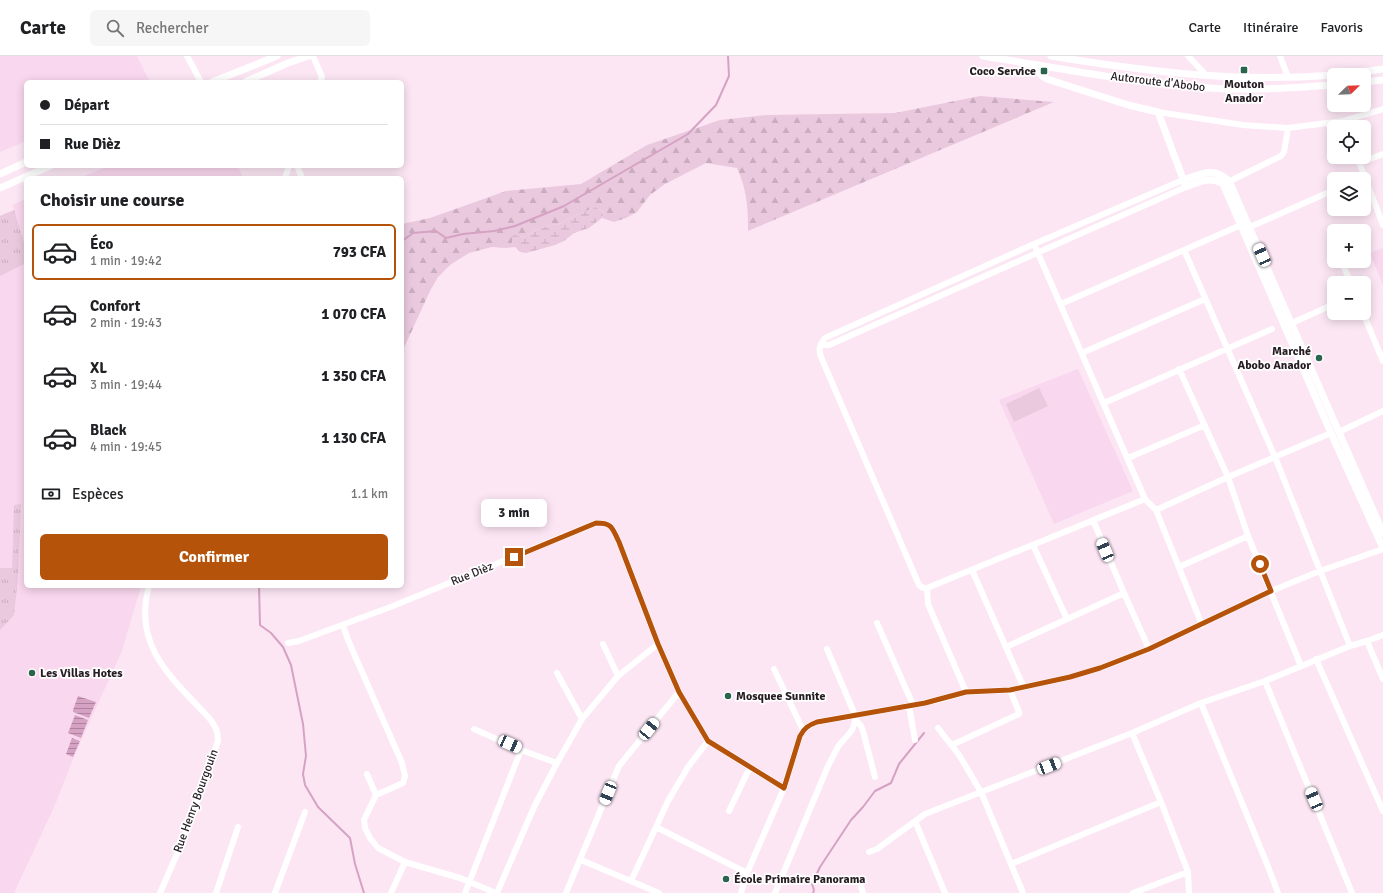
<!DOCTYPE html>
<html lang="fr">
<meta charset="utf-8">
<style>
body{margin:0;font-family:Signika,sans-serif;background:#f6f6f6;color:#202124;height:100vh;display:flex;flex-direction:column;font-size:15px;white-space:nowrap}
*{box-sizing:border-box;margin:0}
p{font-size:13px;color:#757577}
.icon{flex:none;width:22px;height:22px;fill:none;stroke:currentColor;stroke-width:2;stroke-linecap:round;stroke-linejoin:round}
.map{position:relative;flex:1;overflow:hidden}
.details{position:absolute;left:24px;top:120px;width:380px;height:412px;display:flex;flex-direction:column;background:#fff;border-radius:6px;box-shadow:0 2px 10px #0003}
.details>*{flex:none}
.top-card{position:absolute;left:24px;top:24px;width:380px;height:88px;border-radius:6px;box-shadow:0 2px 10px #0003;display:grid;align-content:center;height:88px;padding:0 16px;background:#fff}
.needle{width:26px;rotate:67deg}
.controls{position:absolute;left:1327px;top:12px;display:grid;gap:8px}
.controls a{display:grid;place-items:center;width:44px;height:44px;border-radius:6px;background:#fff;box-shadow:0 2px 10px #0003;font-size:20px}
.end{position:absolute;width:18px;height:18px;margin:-9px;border:5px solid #b45309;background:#fff;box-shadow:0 0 0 2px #fff}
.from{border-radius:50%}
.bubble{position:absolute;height:28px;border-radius:6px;background:#fff;box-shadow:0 2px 10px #0003;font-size:13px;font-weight:800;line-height:28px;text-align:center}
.car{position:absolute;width:12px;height:24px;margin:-12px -6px;border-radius:5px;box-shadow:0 0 3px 1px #0007;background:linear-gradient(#fff 24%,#345 0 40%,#fff 0 76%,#345 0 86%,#fff 0)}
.top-card b{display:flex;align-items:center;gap:14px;height:38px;font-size:15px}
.top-card b+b{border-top:1px solid #e0e0e0}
.top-card i{width:10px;height:10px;background:#202124}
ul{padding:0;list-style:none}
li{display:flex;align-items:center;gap:12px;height:56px;margin:0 8px 6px;padding:0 8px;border:2px solid transparent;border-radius:6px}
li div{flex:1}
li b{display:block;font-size:15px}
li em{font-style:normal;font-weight:800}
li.on{border-color:#b45309}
li>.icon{width:36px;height:36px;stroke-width:1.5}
h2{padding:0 16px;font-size:18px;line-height:48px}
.pay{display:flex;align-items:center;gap:10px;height:44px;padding:0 16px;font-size:15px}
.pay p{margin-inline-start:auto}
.action{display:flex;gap:8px;margin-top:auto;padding:8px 16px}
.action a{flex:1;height:46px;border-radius:6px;background:#b45309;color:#fff;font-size:16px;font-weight:800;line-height:46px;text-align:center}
header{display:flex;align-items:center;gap:24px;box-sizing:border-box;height:56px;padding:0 20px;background:#fff;border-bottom:1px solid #e0e0e0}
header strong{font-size:19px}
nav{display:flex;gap:22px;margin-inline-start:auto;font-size:14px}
.search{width:280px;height:36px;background:#f6f6f6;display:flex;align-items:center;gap:10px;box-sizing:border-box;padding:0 14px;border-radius:6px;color:#757577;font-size:15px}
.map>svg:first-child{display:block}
.built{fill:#f9d7ee}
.grass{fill:url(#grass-tufts)}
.forest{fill:url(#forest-firs)}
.wetland{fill:url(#wetland-marsh)}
.garden{fill:#eac9de}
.water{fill:url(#water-rules)}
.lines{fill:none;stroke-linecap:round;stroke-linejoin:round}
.stream{stroke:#d5a2c4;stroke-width:2}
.minor{stroke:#fff;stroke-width:6}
.major{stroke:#fff;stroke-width:7}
.route{stroke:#b45309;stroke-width:5}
.poi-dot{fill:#2b644d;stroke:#fff;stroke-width:1.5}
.labels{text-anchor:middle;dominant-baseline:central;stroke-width:3.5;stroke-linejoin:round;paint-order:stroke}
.poi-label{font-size:12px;font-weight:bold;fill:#261d23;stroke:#fff;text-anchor:start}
.street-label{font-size:12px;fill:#261d23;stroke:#fff}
</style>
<header>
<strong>Carte</strong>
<div class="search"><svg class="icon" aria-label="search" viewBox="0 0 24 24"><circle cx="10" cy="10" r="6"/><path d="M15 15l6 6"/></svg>Rechercher</div>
<nav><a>Carte</a><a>Itinéraire</a><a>Favoris</a></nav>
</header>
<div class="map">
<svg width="1383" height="837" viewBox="0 0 1383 837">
<defs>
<pattern id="grass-tufts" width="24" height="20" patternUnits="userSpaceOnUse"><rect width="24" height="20" fill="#eac9de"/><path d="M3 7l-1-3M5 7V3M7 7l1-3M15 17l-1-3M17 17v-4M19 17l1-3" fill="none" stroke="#c9acbe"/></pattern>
<pattern id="forest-firs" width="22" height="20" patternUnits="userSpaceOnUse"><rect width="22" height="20" fill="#eac9de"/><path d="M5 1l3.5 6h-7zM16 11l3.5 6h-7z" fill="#c9acbe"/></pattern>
<pattern id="wetland-marsh" width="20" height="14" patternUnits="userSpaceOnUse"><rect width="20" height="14" fill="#eac9de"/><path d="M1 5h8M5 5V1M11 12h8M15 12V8" fill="none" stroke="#c9acbe"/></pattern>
<pattern id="water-rules" width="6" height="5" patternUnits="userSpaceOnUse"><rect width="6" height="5" fill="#d5a2c4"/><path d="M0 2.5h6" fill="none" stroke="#ad839f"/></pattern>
</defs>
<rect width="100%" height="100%" fill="#fce6f4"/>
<path class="built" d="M0 0H137L150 26H26V85L0 96Z
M109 110H238L243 122H79Z
M26 143V530H141L122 595 75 698 55 749 14 837H0V160L14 154 12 149Z
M1383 192V229L1370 197Z
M1078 313 1133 435 1054 468 999 344Z"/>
<path class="grass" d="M14 154 26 193V207L0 220V160Z
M21 448 18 522 14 559 0 574V512H12L14 449Z"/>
<path class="forest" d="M980 40 1054 46 748 175C748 151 747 134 737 112L706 107 665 128 650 139 637 156 626 162 614 166 602 162 604 156 596 151 576 159 559 168 550 169 534 175 524 181 515 179 512 187 516 191 506 192 492 191 469 197 450 209 438 221 430 235 402 296V168L430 162 506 135 581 128 647 89 720 64 767 59 895 57Z"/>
<path class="wetland" d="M596 151 604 156 602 162 589 172 574 177 564 185 555 189 537 194 526 197 520 196 512 187V180L515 179 524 181 534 175 550 169 559 168 576 159Z"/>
<path class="garden" d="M1039 332 1048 350 1014 366 1006 348Z"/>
<path class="water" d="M78 640 96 646 89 662 73 656V654Z
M75 659 88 664 81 682 68 677Z
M72 682 80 685 73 701 66 698Z"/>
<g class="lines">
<path class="stream" d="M402 185 413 177 436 175 446 182 463 178 494 175 515 170 564 150 688 78 716 49 729 20 728 0
M259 530 260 569 271 577 283 591 291 609 303 668 306 700 303 718 305 729 318 751 350 782 355 808 364 837
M813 837 814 834 812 828 820 811 851 764 863 751 875 735 891 727 899 708 924 677"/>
<path class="minor" d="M187 0 201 26
M313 0 322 21 320 26
M1188 0 1206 19
M1280 0 1288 21
M1158 56 1243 69 1288 72 1343 65 1383 53
M1357 101 1383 169
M1359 107 1383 98
M297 110 302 122
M285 122 289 110
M1226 127 1281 100 1284 96 1288 72
M1250 171 1327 137
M1333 186 1334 188
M1034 188 1145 443 927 532H923L919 529 821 301C818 292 820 289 825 282L1034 188 1183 124
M1184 194 1275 401 1350 590
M1341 205 1351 227
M1061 248 1241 169
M1363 257 1383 305
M1292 267 1334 248
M821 289H829L1186 131
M1082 297 1205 243
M1179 313 1228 421 1248 480 1301 610
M1104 347 1272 273
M1339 376 1383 355
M1128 402 1205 369
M1145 443 1156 454 1202 569
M1156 454 1228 421 1331 377
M1093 464 1124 537
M1033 489 1067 563
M1179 511 1248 480
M972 514 1023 630
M149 530C132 591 173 623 210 663 216 671 218 676 218 685L184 782 160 837
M927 532 928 548 966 636
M877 567 913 649
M343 569 348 584 402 707 405 720 403 727 376 739
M1367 585 1383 623
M288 587 299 585 393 550 596 467C613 467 612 472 619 486L658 588 679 636 708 685 784 732
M603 588 618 620
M1006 591 1124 537 1149 593
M1316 603 1383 755
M774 613 803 674
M557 617 582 663
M1265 625 1352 837
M1201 647 1267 808 1278 837
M909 650 915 684
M856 664 861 670 863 675 875 721
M938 672 959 699 981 736 1023 837
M474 673 521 694 557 707
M1132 677 1161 746 1188 816 1189 837
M952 689 1019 658V656L1010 634
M367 718 376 739 364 764 365 772 370 782 378 792 405 806 460 822 496 837
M729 755 750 711
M915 765 945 837
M656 771 747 817
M869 796 877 793 925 758 1132 677 1201 647 1265 625 1350 590 1367 585 1383 579
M581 804 659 837
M1011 808 1161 746
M631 825 668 745 688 711 708 685
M861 831 863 837
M216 837 238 771
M275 837 305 756
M391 837 405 806
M465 837 521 694
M497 837 534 751 557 707 582 663 618 620 658 588
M566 837 619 710 679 636
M741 837 747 817 784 732 800 680C804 672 809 669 817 666L913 649 938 644 966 636 1010 634 1070 621 1100 612 1149 593 1271 535 1320 515 1383 493
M775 837 828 710C832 703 835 695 840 688 849 677 856 674 855 659L827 593
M1133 837 1188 816"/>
<path class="major" d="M983 0C1058 12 1133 27 1209 32 1251 35 1292 32 1334 29
M1051 0C1160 18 1273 31 1383 13
M1036 9C1038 16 1040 20 1047 23L1128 49 1158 56 1186 131C1199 126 1210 120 1223 128L1331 377 1383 492
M212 26 277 0
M245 26 288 7 309 0
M1364 26 1383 24
M0 118 26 106
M1183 124C1201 118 1214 110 1229 125L1383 477
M0 132 50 110"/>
</g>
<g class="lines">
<path class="route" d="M514 501 596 467C613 467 612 472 619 486L658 588 679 636 708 685 784 732 800 680C804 672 809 669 817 666L925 647 966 636 1010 634 1070 621 1100 612 1149 593 1271 535 1260 508"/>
</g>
<g class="poi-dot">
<rect x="1240" y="10" width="8" height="8" rx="2"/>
<rect x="1040" y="11" width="8" height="8" rx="2"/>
<circle cx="1319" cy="302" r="4"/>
<circle cx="32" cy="617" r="4"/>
<circle cx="728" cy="640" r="4"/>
<circle cx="726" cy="823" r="4"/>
</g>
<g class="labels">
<g class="poi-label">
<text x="1036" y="15" text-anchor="end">Coco Service</text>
<text x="1244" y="28" text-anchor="middle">Mouton<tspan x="1244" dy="14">Anador</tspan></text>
<text x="1311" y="295" text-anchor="end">Marché<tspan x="1311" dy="14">Abobo Anador</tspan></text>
<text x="40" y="617">Les Villas Hotes</text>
<text x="736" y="640">Mosquee Sunnite</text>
<text x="734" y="823">École Primaire Panorama</text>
</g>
<g class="street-label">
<text transform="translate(1158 26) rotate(7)">Autoroute d'Abobo</text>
<text transform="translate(472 518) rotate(-22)">Rue Dièz</text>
<text transform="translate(196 745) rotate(-70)">Rue Henry Bourgouin</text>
</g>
</g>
</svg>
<div class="controls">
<a><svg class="needle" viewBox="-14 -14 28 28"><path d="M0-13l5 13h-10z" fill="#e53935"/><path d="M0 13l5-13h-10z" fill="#757577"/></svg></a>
<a><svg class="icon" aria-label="locate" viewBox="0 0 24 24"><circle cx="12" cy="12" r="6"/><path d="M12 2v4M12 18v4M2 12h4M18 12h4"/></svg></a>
<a><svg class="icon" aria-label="layers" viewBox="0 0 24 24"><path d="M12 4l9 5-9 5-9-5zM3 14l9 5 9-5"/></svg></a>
<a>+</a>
<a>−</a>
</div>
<i class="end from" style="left:1260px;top:508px"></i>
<i class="end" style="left:514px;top:501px"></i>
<div class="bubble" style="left:481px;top:443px;width:66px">3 min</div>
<i class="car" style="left:1262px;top:199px;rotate:336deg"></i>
<i class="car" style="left:1105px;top:494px;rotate:337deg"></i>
<i class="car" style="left:649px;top:673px;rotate:39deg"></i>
<i class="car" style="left:510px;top:688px;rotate:114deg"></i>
<i class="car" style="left:1049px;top:710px;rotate:69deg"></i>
<i class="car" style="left:608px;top:737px;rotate:202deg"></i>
<i class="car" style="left:1314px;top:743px;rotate:337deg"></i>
<div class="top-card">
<b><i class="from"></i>Départ</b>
<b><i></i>Rue Dièz</b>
</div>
<section class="details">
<h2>Choisir une course</h2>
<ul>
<li class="on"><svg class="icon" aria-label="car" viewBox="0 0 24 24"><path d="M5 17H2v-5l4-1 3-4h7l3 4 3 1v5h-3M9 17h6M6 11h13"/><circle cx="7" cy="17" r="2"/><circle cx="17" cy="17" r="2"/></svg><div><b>Éco</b><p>1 min · 19:42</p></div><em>793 CFA</em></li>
<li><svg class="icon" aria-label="car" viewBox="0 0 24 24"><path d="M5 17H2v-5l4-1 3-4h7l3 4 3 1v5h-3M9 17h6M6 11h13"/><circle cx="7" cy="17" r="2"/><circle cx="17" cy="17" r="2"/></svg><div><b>Confort</b><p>2 min · 19:43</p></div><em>1 070 CFA</em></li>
<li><svg class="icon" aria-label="car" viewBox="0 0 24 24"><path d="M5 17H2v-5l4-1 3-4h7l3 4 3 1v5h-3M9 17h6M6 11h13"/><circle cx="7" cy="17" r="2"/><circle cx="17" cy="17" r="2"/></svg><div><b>XL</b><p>3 min · 19:44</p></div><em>1 350 CFA</em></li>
<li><svg class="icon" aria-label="car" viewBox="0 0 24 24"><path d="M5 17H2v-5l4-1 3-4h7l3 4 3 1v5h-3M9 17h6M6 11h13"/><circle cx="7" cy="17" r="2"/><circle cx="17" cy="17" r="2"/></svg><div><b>Black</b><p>4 min · 19:45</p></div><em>1 130 CFA</em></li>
</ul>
<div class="pay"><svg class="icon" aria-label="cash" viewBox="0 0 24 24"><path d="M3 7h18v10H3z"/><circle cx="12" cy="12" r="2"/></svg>Espèces<p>1.1 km</p></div>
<div class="action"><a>Confirmer</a></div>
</section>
</div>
